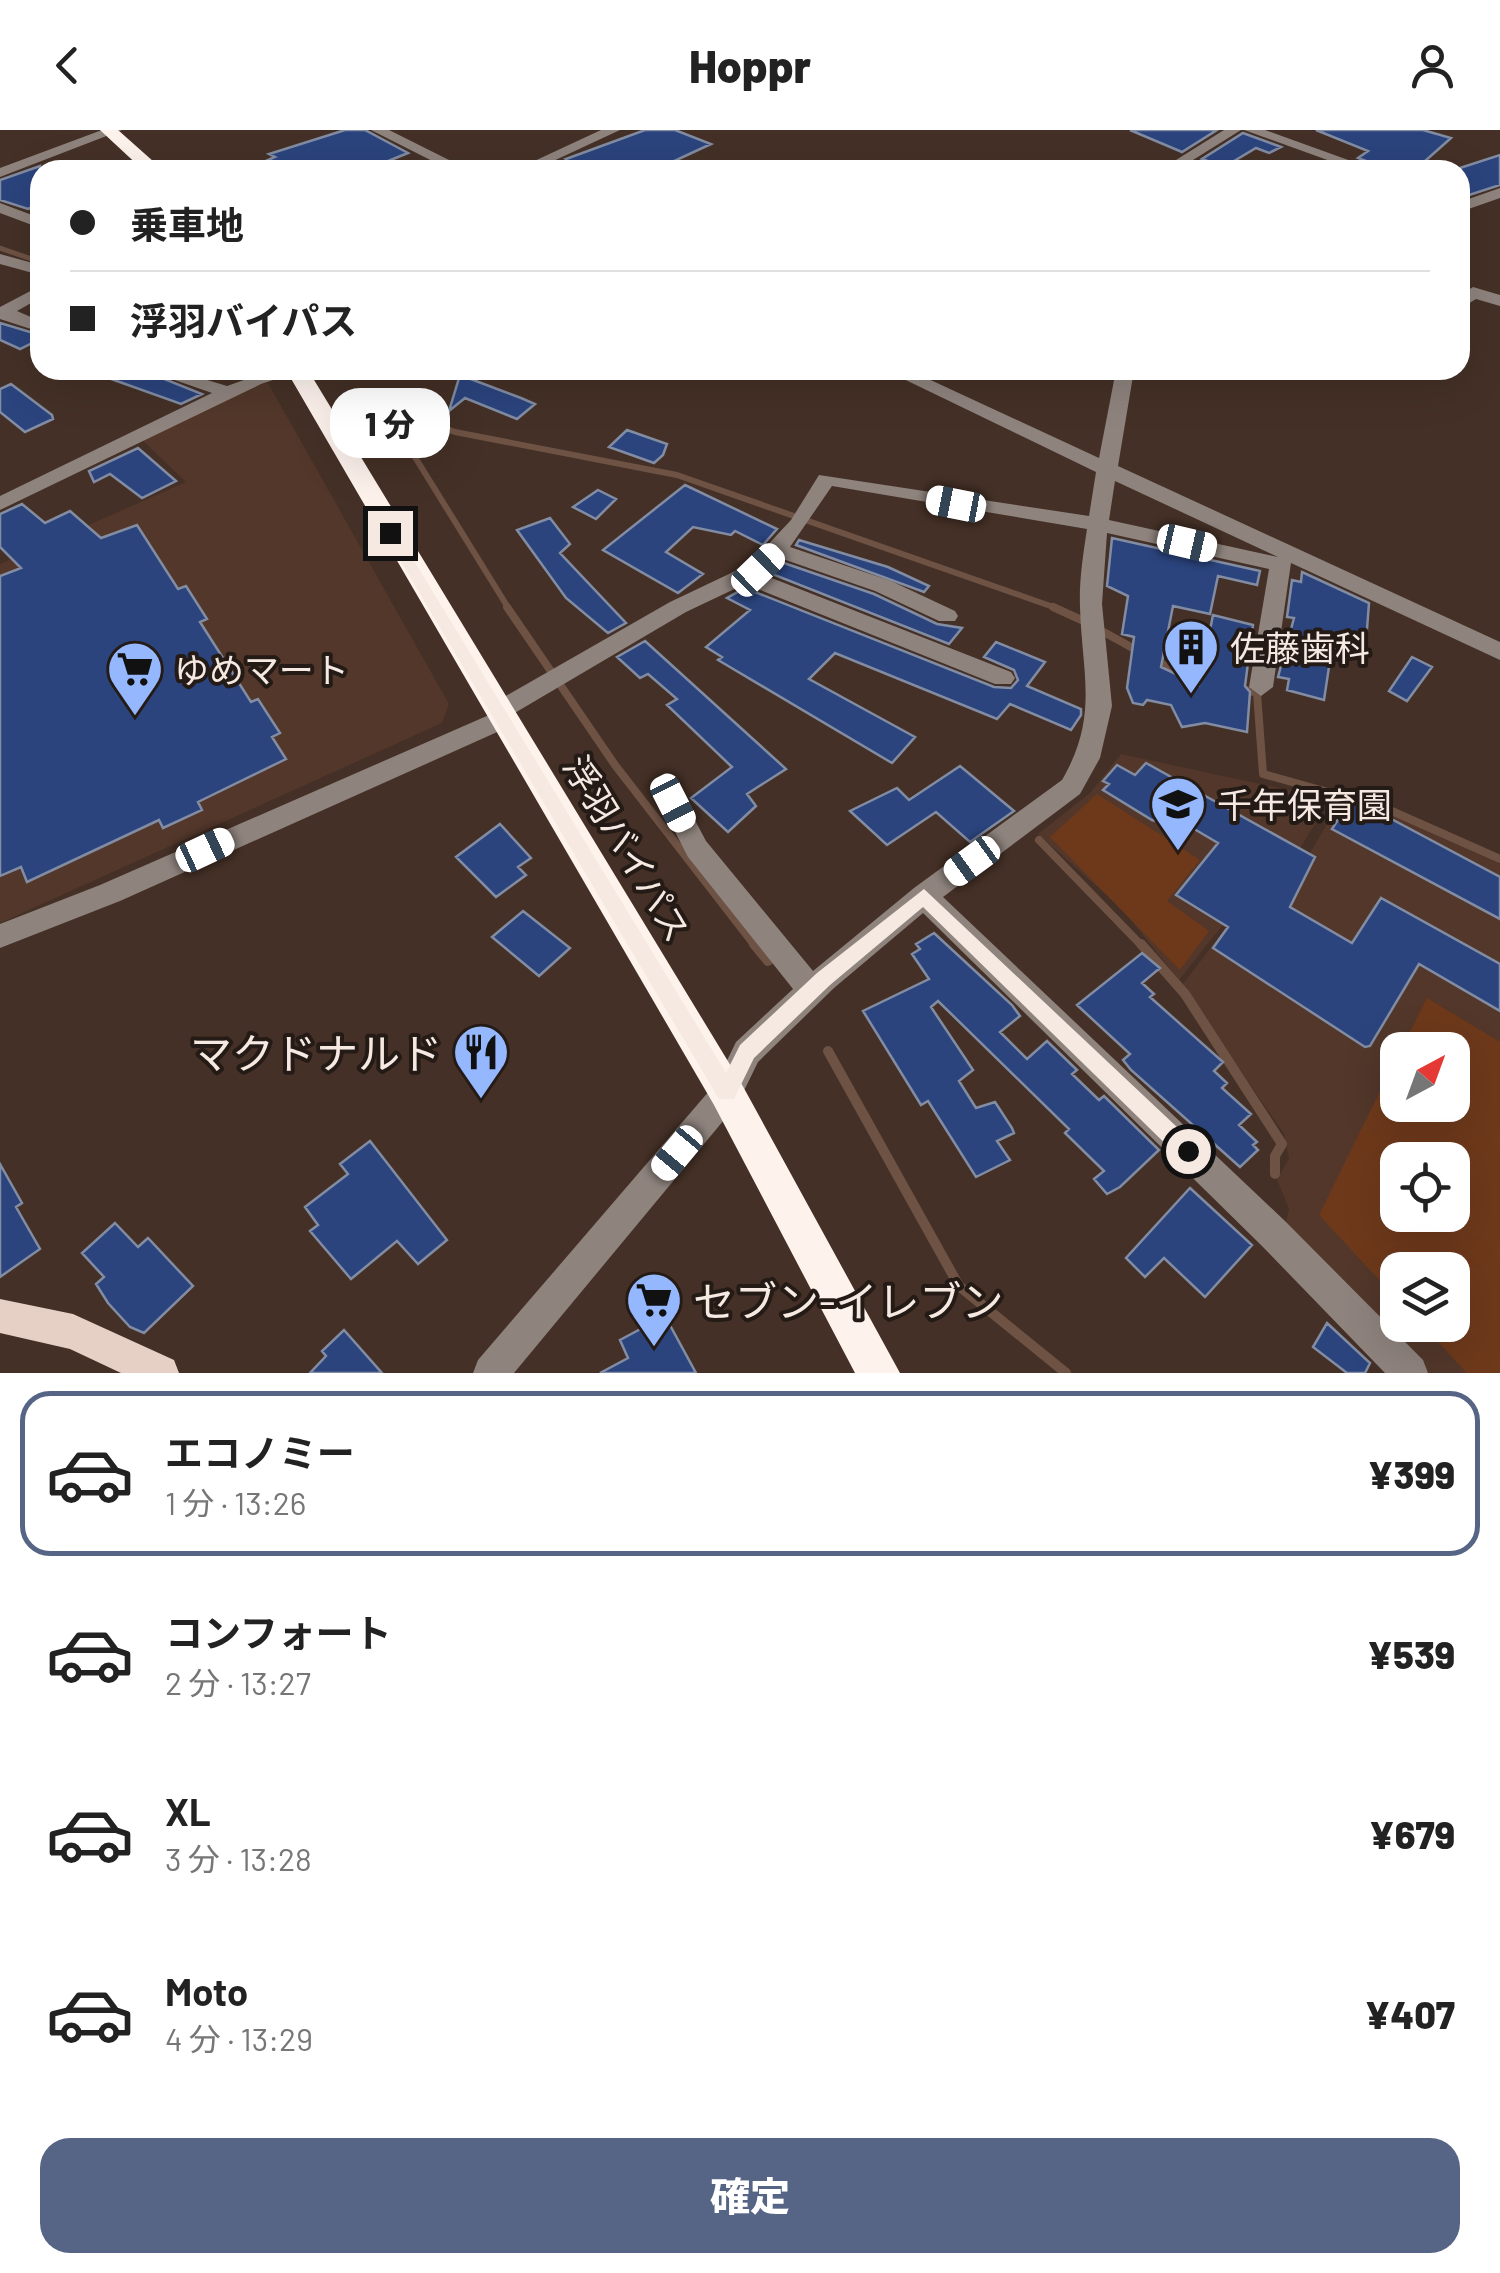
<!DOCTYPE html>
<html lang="ja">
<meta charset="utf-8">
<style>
body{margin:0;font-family:Barlow,"Noto Sans JP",sans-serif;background:#f2f2f2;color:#222;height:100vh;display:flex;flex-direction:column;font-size:38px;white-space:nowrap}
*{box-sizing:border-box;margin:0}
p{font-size:32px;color:#767676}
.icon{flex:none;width:55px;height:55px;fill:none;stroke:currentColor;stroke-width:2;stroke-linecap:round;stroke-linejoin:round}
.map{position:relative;height:1243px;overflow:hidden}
.drawer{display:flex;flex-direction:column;background:#fff;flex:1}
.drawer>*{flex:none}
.guide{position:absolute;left:30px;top:30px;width:1440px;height:220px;border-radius:30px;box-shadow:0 10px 40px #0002;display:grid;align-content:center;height:220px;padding:0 40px;background:#fff}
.needle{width:65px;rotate:41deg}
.controls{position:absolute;left:1380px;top:902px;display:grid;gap:20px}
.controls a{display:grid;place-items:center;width:90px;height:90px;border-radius:20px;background:#fff;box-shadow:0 10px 40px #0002;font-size:50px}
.end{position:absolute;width:45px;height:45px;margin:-22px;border:12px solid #f6e9e2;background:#111;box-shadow:0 0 0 5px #111}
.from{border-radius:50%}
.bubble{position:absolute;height:70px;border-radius:30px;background:#fff;box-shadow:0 10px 40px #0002;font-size:32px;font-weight:800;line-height:70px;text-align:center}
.car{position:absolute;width:30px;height:60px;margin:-30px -15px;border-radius:12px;box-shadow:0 0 8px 2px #0007;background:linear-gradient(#fff 24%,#345 0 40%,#fff 0 76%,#345 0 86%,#fff 0)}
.guide b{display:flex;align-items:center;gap:35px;height:95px;font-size:38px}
.guide b+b{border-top:2px solid #e0e0e0}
.guide i{width:25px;height:25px;background:#222}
ul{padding:18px 0 0;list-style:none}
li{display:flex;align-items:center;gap:30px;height:165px;margin:0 20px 15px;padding:0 20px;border:5px solid transparent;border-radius:30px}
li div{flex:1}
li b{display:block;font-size:38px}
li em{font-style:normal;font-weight:800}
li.current{border-color:#566585}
li>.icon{width:90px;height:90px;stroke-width:1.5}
.action{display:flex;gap:20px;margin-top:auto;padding:20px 40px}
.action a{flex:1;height:115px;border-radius:30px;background:#566585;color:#fff;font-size:40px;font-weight:800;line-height:115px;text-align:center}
header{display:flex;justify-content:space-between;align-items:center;height:130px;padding:0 40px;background:#fff;font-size:45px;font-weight:800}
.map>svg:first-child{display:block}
.built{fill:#52372a;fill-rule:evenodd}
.green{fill:#6e391b;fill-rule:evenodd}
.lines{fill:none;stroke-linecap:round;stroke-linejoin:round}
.stream-far3{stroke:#6e5244;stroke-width:5}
.stream-far2{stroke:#6e5244;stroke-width:6}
.stream-far1{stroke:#6e5244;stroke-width:8}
.stream{stroke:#6e5244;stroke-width:10}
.building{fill:#2b447d;stroke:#828ca2;stroke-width:2.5}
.minor{fill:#8e837d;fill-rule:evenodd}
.major{fill:#e6d0c5;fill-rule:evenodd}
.highway{fill:#fdf2ec;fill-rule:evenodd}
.route{fill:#f6e9e2}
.labels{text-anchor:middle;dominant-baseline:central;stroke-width:8;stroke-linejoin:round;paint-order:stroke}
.poi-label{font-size:35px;fill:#f6e9e2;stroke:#241b16;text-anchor:start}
.street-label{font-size:35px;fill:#f6e9e2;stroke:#241b16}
.near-poi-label{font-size:42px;fill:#f6e9e2;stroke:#241b16;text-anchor:end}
</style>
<header><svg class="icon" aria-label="back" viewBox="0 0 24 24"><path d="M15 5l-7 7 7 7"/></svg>Hoppr<svg class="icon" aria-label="person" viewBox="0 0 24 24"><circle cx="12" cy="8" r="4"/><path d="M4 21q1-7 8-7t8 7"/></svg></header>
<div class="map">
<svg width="1500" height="1243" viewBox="0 0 1500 1243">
<rect width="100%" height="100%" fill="#443026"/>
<path class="built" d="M268 253 449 574 442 593 0 793V434L186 352 141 309 252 256Z
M1121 624 1330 669 1281 750 1265 742 1179 850 1122 779 1038 704 1090 663Z
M1345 663 1500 734V1243H1422L1284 1102 1289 1079 1277 1050 1289 1028 1284 1004 1182 855 1266 746 1289 759ZM1398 920H1452V975H1398ZM1398 1030H1452V1085H1398ZM1398 1140H1452V1195H1398Z"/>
<path class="green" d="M1097 664 1200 730 1167 771 1209 801 1180 840 1050 707Z
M1427 868 1500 912V1243H1467L1422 1195H1452V1140H1398L1397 1169 1319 1085 1397 927 1398 975H1452V920H1401ZM1398 1030H1452V1085H1398Z"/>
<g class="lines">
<path class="stream-far3" d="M0 118 40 132"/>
<path class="stream-far2" d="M509 479 389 285 396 280 455 302 677 345 1059 479"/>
<path class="stream-far1" d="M507 477 615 635 756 817
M1053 477 1088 493
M1100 500 1140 522
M1156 532 1209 551
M1242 559 1257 563 1263 644 1385 678 1500 729
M1039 710 1143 817"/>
<path class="stream" d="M754 814 768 831
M1141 814 1185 864 1282 1014 1275 1026V1044
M828 921 959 1156 1066 1243"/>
</g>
<path class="building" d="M345 0H365L408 23 366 40H245L275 27 269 24Z
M645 0H675L711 14 655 40H589L566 29Z
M1130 0H1217L1182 22Z
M1316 0H1423L1451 8 1415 40H1389L1358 28 1368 21Z
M1243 3 1281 17 1269 23 1256 18 1224 37 1202 29Z
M1500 25V55L1460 68V38Z
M40 36V74L28 79 0 70V50Z
M0 193 40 205V209L20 219 0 210Z
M86 240H142L202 264 181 274Z
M460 245 521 268 535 274 517 289 465 268 449 281Z
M11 254 52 285 53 289 25 302 0 282V259Z
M627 300 667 314 663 325 654 333 609 317Z
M138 318 176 351 142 368 110 344 94 352 89 341Z
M685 355 777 399 763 415 735 401 731 405 693 397 666 422 703 444 678 463 603 420Z
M598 360 616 369 596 389 573 377Z
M22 374 45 393 70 381 101 408 137 395 178 459 186 456 207 489 200 492 251 572 258 569 280 603 272 607 286 629 198 672 202 680 163 698 159 690 27 752 21 737 0 746V446L21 438 0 417V384Z
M550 388 570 414 560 423 626 493 608 503 566 468 517 400Z
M1112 408 1260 441 1257 455 1218 446 1210 484 1173 476 1161 537 1199 555 1213 485 1253 495 1245 556 1250 562 1247 602 1205 593 1182 597 1171 575 1147 570 1143 575 1133 573 1127 558 1134 507 1122 504 1128 466 1107 456Z
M799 410 888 437 929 456 924 462 796 415Z
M781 432 874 464 937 494 962 498 949 514 772 444Z
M1302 442 1369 473 1365 525 1332 517 1324 570 1287 560 1289 549 1278 547 1294 488 1287 487 1292 450 1301 452Z
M745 458 994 557 1011 558 1018 550 1014 540 984 527 996 512 1045 532 1027 556 1081 579V585L1071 600 1010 574 997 589 835 523 809 549 915 607 892 633 718 530 722 527 706 517 750 480 727 468Z
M645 511 786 639 747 664 756 676 728 702 691 668 732 637 667 575 677 569 648 544 640 548 617 527Z
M1412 527 1432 537 1407 571 1389 561Z
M1146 633 1315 727 1290 777 1352 813 1381 768 1500 834V881L1419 834 1370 916 1365 917 1213 818 1228 797 1176 765 1218 713 1167 683 1159 692 1152 690 1103 660 1109 654 1103 651 1117 635 1135 645Z
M960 636 1014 681 970 712 936 682 887 715 850 681 897 658 909 670Z
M1352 668 1500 747V789L1332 699Z
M500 694 531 728 518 737 526 745 496 767 456 727Z
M523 781 570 818 539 846 492 807Z
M934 803 1012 875 1020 886 1000 902 1027 929 1047 911 1077 940 1072 944 1099 970 1104 966 1159 1020 1120 1057 1107 1064 1094 1049 1104 1041 1065 1003 1069 999 938 871 931 877 973 940 959 951 976 978 995 972 1012 998 1014 1003 997 1011 1010 1030 976 1047 928 971 921 975 863 881 929 849 912 824 920 819 916 814Z
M1142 823 1160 838 1142 853 1154 864 1150 867 1223 932 1214 941 1227 953 1222 958 1251 984 1239 995 1257 1012 1253 1015 1258 1020 1240 1037 1131 940 1123 930 1130 924 1077 875Z
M370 1011 447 1110 418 1134 397 1111 351 1149 310 1101 318 1095 305 1077 348 1044 340 1034Z
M0 1034 22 1073 16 1077 40 1119 0 1147Z
M1190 1058 1252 1115 1205 1167 1164 1128 1145 1147 1126 1128Z
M115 1093 138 1117 148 1108 193 1156 144 1203 130 1197 108 1173 96 1154 104 1147 82 1123Z
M665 1186 696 1243H600L628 1228 620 1210Z
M1327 1193 1370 1233 1365 1243H1347L1313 1217Z
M344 1200 382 1243H310L326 1226 322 1221Z"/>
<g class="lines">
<path class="minor" d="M102 0H122L0 47V38Z
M371 0H389L469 40H450Z
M601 0H620L534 40H515Z
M1224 0H1241L1177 40H1160Z
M1244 0H1265L1376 40H1355Z
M1500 58V68L1460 82V72Z
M0 73 40 88V98L0 83Z
M0 124 40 135V145L0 134Z
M40 156V168L17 181 40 191V202L0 189V177Z
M1473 157 1500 165V176L1476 169 1460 179V165Z
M146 240H174L227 256 272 240H303L261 254 0 380V366L212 263Z
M885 240H909L1099 328 1116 240H1134L1118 336 1500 512V530L1291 433 1273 557 1261 566 1249 557 1269 439 1107 403 1102 474 1112 576 1100 628 1080 664 943 767 1286 1092 1423 1230 1428 1243H1385L1262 1116 923 783 834 858 758 932 738 973 514 1243H473L478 1230 716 953 736 912 793 859 688 727 660 673 664 666H682L706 711 813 841 914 758 1062 650C1099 586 1082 545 1080 477 1079 451 1083 425 1087 399L832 356 790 417 891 451 955 481 958 486 955 491H939L875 461 780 428 764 445 1011 542 1015 548 1011 554H995L745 454 686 482 513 584 516 589 513 595 120 771 0 818V794L100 755 489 585 490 575 670 472 750 434 791 390 819 345 1089 386 1096 342ZM1115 351 1278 427 1109 390Z"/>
<path class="major" d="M0 1169 73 1184 174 1230 179 1243H121L70 1219 0 1203Z"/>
<path class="highway" d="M100 0H118L163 40H143Z
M286 240H308L740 951 900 1243H855L714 975Z"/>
</g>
<path class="route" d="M390 398 397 403 726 943 740 915 817 843 924 759 1195 1014V1028H1180L923 777 830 855 754 928 734 969H719L384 403Z"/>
<defs>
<g id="building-pin" transform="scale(2.875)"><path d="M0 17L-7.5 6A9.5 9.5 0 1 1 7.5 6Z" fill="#95b7fd" stroke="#241b16"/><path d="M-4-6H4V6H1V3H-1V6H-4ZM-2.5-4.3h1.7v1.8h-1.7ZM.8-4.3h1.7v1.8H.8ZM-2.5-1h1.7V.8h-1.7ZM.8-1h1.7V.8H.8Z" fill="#111"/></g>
<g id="supermarket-pin" transform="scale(2.875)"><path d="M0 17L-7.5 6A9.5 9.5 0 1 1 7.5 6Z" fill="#95b7fd" stroke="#241b16"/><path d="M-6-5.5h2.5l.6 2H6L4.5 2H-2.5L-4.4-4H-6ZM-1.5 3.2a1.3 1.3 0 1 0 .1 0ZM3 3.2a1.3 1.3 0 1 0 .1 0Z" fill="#111"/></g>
<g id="school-pin" transform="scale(2.875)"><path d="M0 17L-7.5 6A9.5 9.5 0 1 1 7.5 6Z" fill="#95b7fd" stroke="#241b16"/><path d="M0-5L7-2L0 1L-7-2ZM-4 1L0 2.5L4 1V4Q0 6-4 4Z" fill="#111"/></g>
<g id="restaurant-pin" transform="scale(2.875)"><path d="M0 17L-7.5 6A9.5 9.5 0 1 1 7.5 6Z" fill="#95b7fd" stroke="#241b16"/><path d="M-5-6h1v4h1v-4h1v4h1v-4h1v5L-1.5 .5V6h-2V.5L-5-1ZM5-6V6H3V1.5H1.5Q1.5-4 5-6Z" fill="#111"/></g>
</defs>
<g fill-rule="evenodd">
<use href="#building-pin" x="1191" y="517"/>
<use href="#supermarket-pin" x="135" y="539"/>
<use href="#school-pin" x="1178" y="674"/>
<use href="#restaurant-pin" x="481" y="922"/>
<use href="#supermarket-pin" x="654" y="1170"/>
</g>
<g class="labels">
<g class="poi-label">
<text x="1230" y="517">佐藤歯科</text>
<text x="174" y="539">ゆめマート</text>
<text x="1217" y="674">千年保育園</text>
</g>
<g class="street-label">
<text transform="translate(628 718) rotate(59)">浮羽バイパス</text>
</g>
<g class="near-poi-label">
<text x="442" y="922">マクドナルド</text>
<text x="693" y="1170" text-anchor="start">セブン-イレブン</text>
</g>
</g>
</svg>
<div class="controls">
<a><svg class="needle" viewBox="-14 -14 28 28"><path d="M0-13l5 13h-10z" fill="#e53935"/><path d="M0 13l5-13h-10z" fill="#767676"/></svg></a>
<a><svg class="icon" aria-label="locate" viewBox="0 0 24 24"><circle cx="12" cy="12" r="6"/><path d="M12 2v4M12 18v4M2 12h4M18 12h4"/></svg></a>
<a><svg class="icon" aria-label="layers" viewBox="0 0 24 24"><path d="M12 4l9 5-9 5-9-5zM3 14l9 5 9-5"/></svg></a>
</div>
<i class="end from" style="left:1188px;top:1021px"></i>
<i class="end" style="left:390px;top:403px"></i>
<div class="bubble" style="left:330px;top:258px;width:120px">1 分</div>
<i class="car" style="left:956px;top:374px;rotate:281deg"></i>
<i class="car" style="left:1187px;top:413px;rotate:103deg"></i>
<i class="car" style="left:758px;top:440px;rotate:46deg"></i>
<i class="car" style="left:673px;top:673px;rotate:153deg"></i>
<i class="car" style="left:205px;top:720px;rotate:65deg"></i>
<i class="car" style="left:972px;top:731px;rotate:234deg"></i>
<i class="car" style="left:677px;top:1023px;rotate:220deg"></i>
<div class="guide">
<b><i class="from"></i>乗車地</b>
<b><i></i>浮羽バイパス</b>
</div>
</div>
<section class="drawer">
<ul>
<li class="current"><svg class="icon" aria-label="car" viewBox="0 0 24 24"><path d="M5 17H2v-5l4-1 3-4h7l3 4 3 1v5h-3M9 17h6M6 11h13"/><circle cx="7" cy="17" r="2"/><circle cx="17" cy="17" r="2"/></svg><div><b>エコノミー</b><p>1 分 · 13:26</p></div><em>¥399</em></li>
<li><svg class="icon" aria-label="car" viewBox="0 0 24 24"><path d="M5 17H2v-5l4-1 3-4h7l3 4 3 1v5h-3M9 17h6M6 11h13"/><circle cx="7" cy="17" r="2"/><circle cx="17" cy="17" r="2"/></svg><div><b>コンフォート</b><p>2 分 · 13:27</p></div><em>¥539</em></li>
<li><svg class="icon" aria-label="car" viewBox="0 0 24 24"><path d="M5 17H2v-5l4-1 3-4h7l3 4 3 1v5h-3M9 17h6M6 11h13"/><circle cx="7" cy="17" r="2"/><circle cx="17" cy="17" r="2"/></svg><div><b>XL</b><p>3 分 · 13:28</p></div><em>¥679</em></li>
<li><svg class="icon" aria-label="car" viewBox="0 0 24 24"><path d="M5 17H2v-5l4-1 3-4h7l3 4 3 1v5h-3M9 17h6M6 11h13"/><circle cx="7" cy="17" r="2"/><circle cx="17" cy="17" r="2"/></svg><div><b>Moto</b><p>4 分 · 13:29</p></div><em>¥407</em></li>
</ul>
<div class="action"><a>確定</a></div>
</section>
